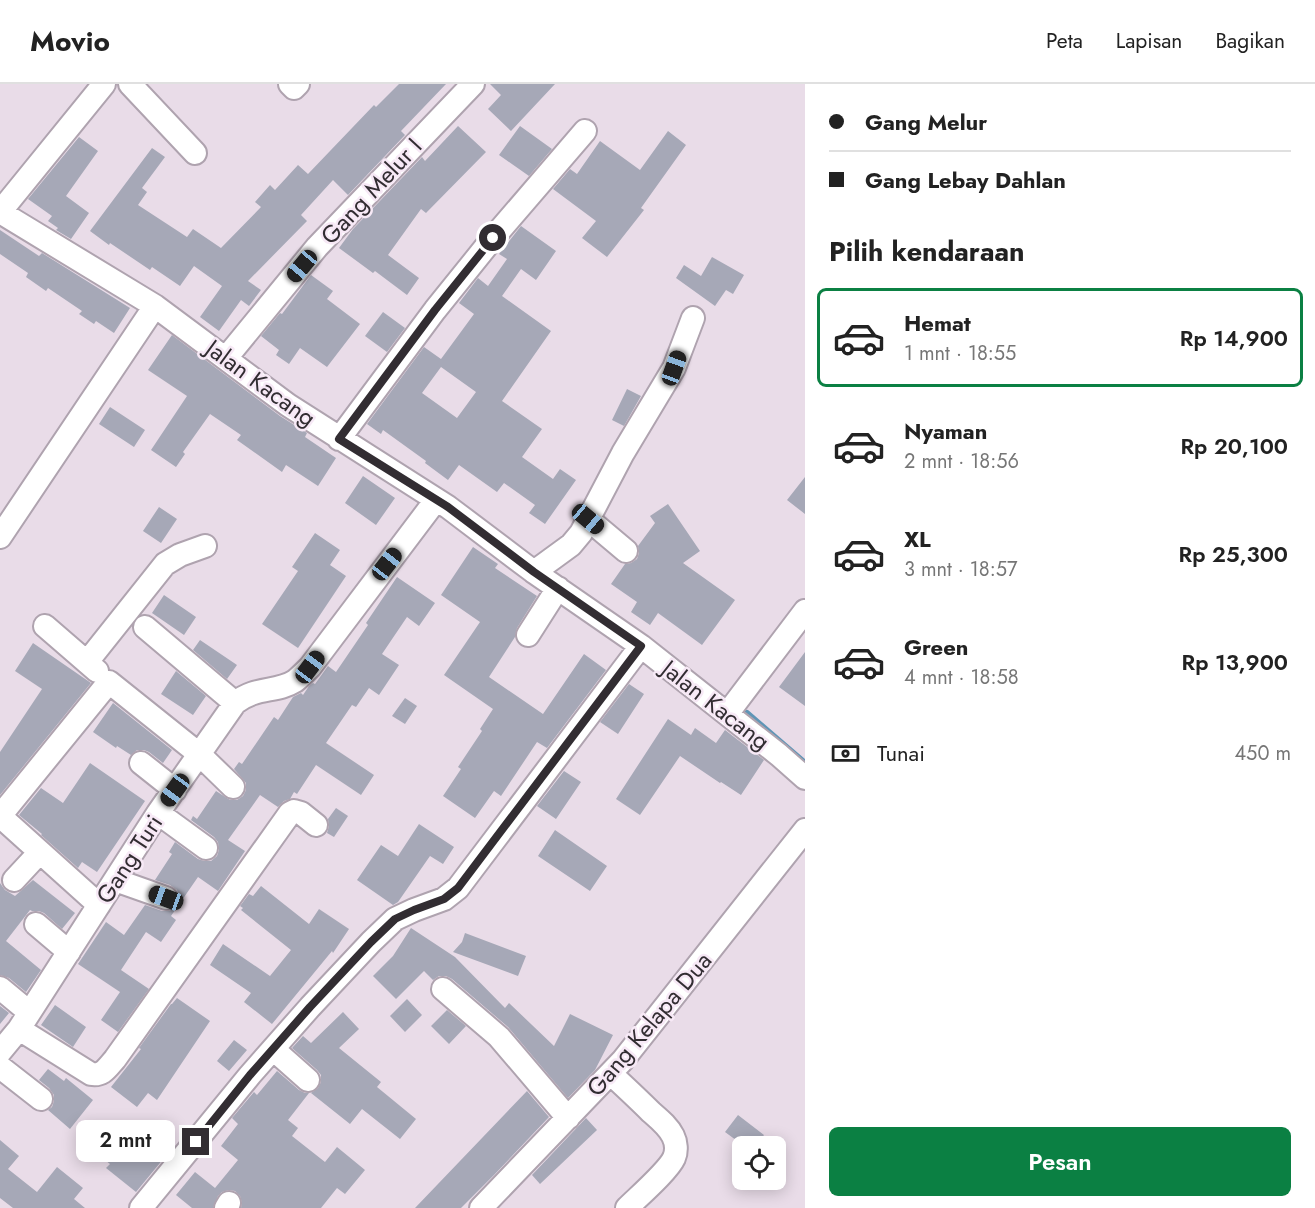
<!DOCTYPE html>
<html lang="id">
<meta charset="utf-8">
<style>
body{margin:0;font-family:Jost,sans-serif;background:#f6f6f6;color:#222;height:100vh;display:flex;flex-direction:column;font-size:22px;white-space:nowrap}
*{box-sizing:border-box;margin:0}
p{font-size:20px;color:#767676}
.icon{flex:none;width:33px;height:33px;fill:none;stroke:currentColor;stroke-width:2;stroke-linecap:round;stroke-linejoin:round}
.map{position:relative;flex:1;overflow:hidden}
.details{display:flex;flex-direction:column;background:#fff;width:510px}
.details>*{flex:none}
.hud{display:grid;align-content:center;height:132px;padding:0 24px;background:#fff}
.fabs{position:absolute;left:732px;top:1052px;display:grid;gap:12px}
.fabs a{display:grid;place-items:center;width:54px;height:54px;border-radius:9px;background:#fff;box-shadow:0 3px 15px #0003;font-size:30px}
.end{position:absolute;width:27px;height:27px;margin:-14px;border:8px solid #322d32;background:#fff;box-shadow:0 0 0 3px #fff}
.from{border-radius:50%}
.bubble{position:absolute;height:42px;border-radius:9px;background:#fff;box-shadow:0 3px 15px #0003;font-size:20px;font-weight:600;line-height:42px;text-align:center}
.car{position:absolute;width:18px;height:36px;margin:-18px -9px;border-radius:8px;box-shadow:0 0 4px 2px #0007;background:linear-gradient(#222 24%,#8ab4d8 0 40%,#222 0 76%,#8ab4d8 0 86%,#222 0)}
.hud b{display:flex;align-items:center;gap:21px;height:57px;font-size:22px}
.hud b+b{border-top:2px solid #e0e0e0}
.hud i{width:15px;height:15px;background:#222}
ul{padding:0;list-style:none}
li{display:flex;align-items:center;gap:18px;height:99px;margin:0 12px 9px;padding:0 12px;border:3px solid transparent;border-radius:9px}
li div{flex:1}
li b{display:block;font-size:22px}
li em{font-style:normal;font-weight:600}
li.selected{border-color:#0b8043}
li>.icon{width:54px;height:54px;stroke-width:1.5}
h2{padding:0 24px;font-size:27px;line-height:72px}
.pay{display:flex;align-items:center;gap:15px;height:66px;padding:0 24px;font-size:22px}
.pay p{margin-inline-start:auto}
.primary-button{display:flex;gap:12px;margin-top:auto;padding:12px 24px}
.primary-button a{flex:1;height:69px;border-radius:9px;background:#0b8043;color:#fff;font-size:24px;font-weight:600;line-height:69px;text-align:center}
header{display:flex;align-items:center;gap:36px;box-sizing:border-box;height:84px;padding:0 30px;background:#fff;border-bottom:2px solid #e0e0e0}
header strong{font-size:28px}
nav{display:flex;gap:33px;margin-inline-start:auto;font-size:21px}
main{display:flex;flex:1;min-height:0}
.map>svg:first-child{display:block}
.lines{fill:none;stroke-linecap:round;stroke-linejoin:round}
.stream{stroke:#5f95b6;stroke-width:6}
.building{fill:#a6a8b7;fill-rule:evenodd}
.minor-casing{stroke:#afa3af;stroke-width:26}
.minor{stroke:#fff;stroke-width:22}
.route{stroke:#322d32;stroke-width:8}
.labels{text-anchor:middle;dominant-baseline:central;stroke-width:5;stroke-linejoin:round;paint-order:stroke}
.street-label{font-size:24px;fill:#322d32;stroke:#f7e9f6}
</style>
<header>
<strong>Movio</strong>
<nav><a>Peta</a><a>Lapisan</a><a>Bagikan</a></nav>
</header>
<main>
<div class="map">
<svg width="805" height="1124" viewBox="0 0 805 1124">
<rect width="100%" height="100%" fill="#e9dce8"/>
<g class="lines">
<path class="stream" d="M747 629 805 679"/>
</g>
<path class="building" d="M399 0H446L401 47 405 51 348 111 333 96 301 131 307 137 248 197 261 206 249 222 241 216 219 247 200 233 222 202 194 182 180 202 152 183 150 186 110 159 109 161 90 147 152 64 165 73 142 104 147 108 138 121 187 153 193 145 221 164 261 123 255 118 270 101 275 106 298 81 308 90 374 21 376 23Z
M490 0H555L511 47 488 25 501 11Z
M458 42 486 68 426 129 421 125 388 171 419 194 407 211 375 187 373 189 339 164 353 145 422 73 425 77Z
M520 42 552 65 529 92 499 71Z
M668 47 686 61 641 124 644 126 607 173 582 154 596 137 553 105 570 85 577 90 600 57 640 86Z
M79 53 98 67 66 112 89 129 71 155 56 146 58 144 48 137 52 132 28 115Z
M521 142 556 167 536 196 521 185 502 212 551 247 502 317 542 345 522 373 553 395 560 385 576 396 545 440 529 429 535 421 504 399 497 408 459 381 448 396 425 379 426 377 383 346 381 350 367 340 424 263 441 275 474 230 459 219 478 194 488 202 507 175 499 170ZM441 283 476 308 457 334 422 309Z
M0 146 39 172 42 169 130 224 114 249 96 237 94 240 79 230 82 227 48 204 46 207 26 193 28 189 0 170Z
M712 173 744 191 733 210 726 206 715 222 676 194 684 181 701 192Z
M311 191 333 207 327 215 360 240 327 283 300 264 289 280 276 271 279 266 261 252 280 229 282 230Z
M383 228 405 244 387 268 365 252Z
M172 251 280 332 307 349 305 353 336 374 318 402 286 381 282 388 237 356 241 351 210 330 183 368 185 370 176 383 151 366 187 312 148 286Z
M627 305 641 312 624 342 612 336Z
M110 323 145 346 134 363 99 340Z
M363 392 395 414 376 441 345 419Z
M805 393V430L787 416Z
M668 420 700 467 683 479 735 516 702 561 658 529 650 541 631 528 637 518 611 500 625 480 631 479 637 475 639 469 638 462 655 439 650 432Z
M159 423 177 435 161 459 143 447Z
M315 449 340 466 330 481 346 492 298 564 262 540 298 487 292 483Z
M473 463 498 480 495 484 537 512 517 544 515 553 489 593 543 630 584 570 606 586 547 664 537 658 501 712 494 707 475 734 443 712 461 685 458 683 482 647 480 645 493 625 444 591 480 538 441 511Z
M397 493 435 519 419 542 407 533 382 570 399 581 379 611 369 604 356 623 352 621 326 659 374 691 361 711 316 681 297 710 294 708 290 715 284 717 278 723 260 711 228 756 245 767 218 807 198 793 171 832 176 836 161 858 146 848 121 886 149 905 118 948 101 936 120 908 78 880 106 838 124 851 145 821 162 827H169L175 824 178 819 179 812 177 806 170 801 155 796 172 770 169 768 175 758 198 775 204 777H211L217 772 219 766 218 758 214 753 191 736 193 732 197 735 216 707 230 716H237L243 712 246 706V699L234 685 239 678 242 680 274 633 278 636 293 613 301 609 303 611 309 602 313 599 315 600 328 582 336 588 368 541 366 539Z
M164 511 196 533 184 551 152 529Z
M200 556 237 581 227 595 193 566Z
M33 559 91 599 0 711V668L42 605 15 587Z
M805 568V622L779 603Z
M176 587 206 612 193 631 161 610Z
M629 600 644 610 618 650 600 638Z
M405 614 417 622 405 640 392 632Z
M113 619 172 666 163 679 149 668 144 666H137L131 671 117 662 116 664 93 648Z
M668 635 691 651 695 644 716 659 725 646 764 676 741 711 721 698 720 699 680 672 640 731 616 715Z
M90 679 145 717 97 788 82 778 78 784 41 751 42 750 19 731 41 704 63 719Z
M564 687 581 698 556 735 537 722Z
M336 724 348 732 334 753 327 749 329 742 328 735Z
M419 740 454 763 443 780 430 772 398 818 393 821 357 796 381 761 398 772Z
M555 746 607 782 590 807 538 772Z
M33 796 75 829 62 845 44 829 39 827H32L30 826 6 857 41 886 26 908 9 894 0 891V799L5 806 15 812Z
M261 802 309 840 319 825 349 845 333 869 332 867 272 940 244 918 251 909 210 881 223 860 270 892 291 866 241 826 243 824 240 822 249 810 253 812Z
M411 844 455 873 505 924 509 919 554 962 570 930 613 951 595 986 568 1014 508 943 452 895 446 892H439L433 896 424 887 396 915 373 892 393 872Z
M465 849 526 872 518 892 453 868 462 858Z
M177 914 210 937 157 1016 148 1009 137 1023 111 1003 141 965 139 964 171 920H172Z
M407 915 422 931 405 948 390 932Z
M55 921 86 943 73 963 41 941Z
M0 922 9 929 0 940Z
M447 926 466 942 449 960 431 942Z
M343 928 359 945 339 964 381 998 377 1003 416 1035 400 1055 362 1025 350 1040 311 1009 318 1004 321 998V991L317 986 292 964 303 952 311 959Z
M234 956 247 966 229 987 217 977Z
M48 985 64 997 66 994 93 1016 70 1045 48 1026 52 1023 54 1017V1011L49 1004 39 996Z
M277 987 299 1006 305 1009H309L288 1036 298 1044 292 1052 325 1078 337 1063 365 1086 345 1110 337 1104 321 1124H241L242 1119 240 1112 235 1107 229 1106 222 1108 218 1112 213 1124H192L176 1111 195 1088 215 1104 238 1076 221 1062 238 1040 232 1034 254 1008 257 1011Z
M527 1007 549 1033 494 1091 461 1124H415Z
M738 1031 764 1051 756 1062H744L725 1048Z
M586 1034 597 1046 540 1100 532 1091Z
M139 1043 169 1068 136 1108 106 1084 110 1080 86 1061 96 1049 120 1068Z
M0 1056 19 1072 8 1085 37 1108 57 1083 83 1104 74 1115 85 1124H13L0 1114Z"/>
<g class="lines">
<g class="minor-casing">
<path id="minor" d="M130 0 195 69
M290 0 294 4 298 0
M0 128 155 222 288 321 448 423 534 488 641 562 779 671 805 694
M0 128 104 0
M226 274 317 163 473 0
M339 355 435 226 493 154 585 47
M588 435 626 467
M0 453 155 222
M534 488 571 461 581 449 623 369 674 284 693 234
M45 542 97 587
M145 543 235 619
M528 551 558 504
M87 578 165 480 180 471 205 462
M727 630 805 527
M141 679 175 706
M158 729 206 764
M0 732 109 598 199 670 233 703
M0 732 99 821
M14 796 40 768
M115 796 166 814
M36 840 69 868
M0 904 29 928
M443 905 499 953 568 1034
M19 945 91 990C103 992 107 984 115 975L290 729 294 727 301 729 316 741
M273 965 308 996
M0 968 19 945 158 729 235 619C256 602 276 609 295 597 300 593 305 588 310 583L436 416
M0 983 41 1015
M611 990C624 1002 638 1015 651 1028 659 1035 668 1042 673 1052 676 1058 677 1067 674 1074 668 1087 638 1113 627 1124
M141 1124 250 991 310 923 371 858 395 835 414 826 444 815 458 804 641 562
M226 1124 229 1119
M481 1124 623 976 805 746"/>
</g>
<use href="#minor" class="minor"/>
</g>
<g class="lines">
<path class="route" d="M196 1058 250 991 310 923 371 858 395 835 414 826 444 815 458 804 641 562 534 488 448 423 339 355 435 226 493 154"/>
</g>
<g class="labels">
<g class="street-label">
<text transform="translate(371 107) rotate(-47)">Gang Melur I</text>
<text transform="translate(261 299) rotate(36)">Jalan Kacang</text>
<text transform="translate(716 621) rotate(38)">Jalan Kacang</text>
<text transform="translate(129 775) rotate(-57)">Gang Turi</text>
<text transform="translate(649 940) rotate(-50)">Gang Kelapa Dua</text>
</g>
</g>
</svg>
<div class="fabs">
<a><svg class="icon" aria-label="locate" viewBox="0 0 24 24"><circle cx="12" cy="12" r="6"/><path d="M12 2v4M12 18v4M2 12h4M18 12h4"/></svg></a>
</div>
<i class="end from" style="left:493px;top:154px"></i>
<i class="end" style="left:196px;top:1058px"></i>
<div class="bubble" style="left:76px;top:1036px;width:99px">2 mnt</div>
<i class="car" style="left:302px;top:182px;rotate:220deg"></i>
<i class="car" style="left:674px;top:284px;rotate:20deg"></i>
<i class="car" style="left:588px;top:435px;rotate:130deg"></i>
<i class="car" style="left:387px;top:480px;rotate:38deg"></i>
<i class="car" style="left:310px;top:583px;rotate:37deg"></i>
<i class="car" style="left:175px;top:706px;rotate:216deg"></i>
<i class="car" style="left:166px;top:814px;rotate:290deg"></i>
</div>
<section class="details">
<div class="hud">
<b><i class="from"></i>Gang Melur</b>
<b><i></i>Gang Lebay Dahlan</b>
</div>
<h2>Pilih kendaraan</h2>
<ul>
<li class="selected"><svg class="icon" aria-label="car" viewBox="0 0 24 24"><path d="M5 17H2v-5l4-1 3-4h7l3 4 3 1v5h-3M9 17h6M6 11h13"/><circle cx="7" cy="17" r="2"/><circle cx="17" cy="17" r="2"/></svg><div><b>Hemat</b><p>1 mnt · 18:55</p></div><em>Rp 14,900</em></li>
<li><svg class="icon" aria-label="car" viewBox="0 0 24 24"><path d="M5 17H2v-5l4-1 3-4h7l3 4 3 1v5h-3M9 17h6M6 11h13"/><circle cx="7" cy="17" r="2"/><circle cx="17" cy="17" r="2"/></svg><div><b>Nyaman</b><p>2 mnt · 18:56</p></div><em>Rp 20,100</em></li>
<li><svg class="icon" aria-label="car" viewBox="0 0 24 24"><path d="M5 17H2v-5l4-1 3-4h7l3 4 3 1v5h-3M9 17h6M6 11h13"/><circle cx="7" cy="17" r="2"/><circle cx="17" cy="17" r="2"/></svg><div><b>XL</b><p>3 mnt · 18:57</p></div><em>Rp 25,300</em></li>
<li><svg class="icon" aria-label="car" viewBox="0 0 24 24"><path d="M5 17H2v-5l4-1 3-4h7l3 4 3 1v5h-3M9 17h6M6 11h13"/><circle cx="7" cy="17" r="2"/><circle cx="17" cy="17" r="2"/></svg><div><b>Green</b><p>4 mnt · 18:58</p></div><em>Rp 13,900</em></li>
</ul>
<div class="pay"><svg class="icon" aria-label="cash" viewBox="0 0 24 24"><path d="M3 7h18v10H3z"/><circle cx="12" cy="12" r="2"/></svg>Tunai<p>450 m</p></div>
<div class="primary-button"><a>Pesan</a></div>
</section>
</main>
